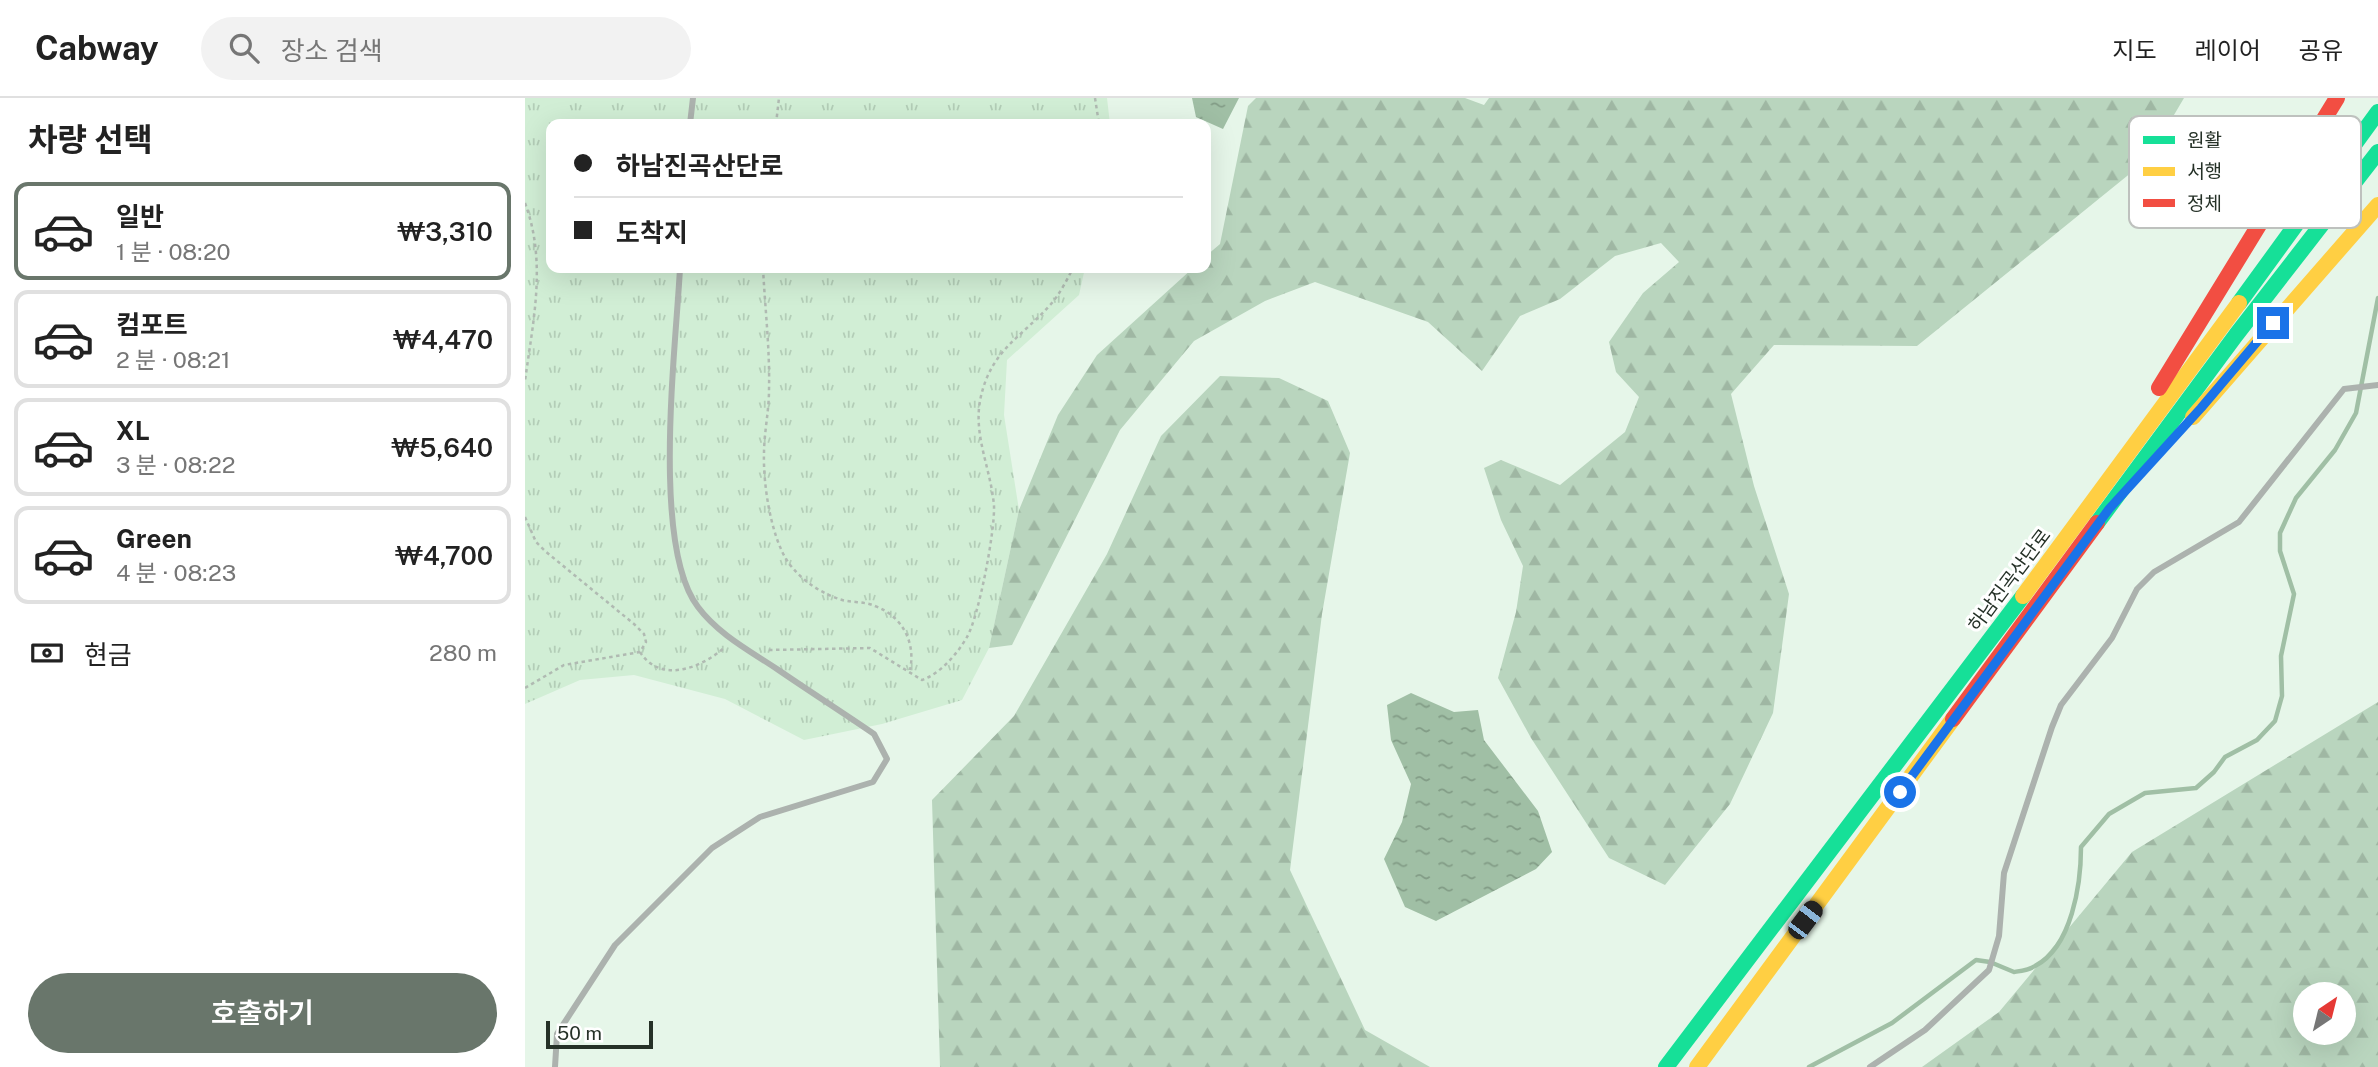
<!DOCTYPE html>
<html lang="ko">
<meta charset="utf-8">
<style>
body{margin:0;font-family:"Public Sans","Noto Sans KR",sans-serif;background:#f2f2f2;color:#222;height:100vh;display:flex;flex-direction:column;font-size:26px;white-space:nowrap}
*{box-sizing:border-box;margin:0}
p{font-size:23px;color:#767676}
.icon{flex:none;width:38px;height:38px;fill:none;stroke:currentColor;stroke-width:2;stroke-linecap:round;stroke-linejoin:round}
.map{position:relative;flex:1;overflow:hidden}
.drawer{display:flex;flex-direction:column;background:#fff;width:525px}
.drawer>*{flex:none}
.guide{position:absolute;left:21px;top:21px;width:665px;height:154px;border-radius:14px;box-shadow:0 7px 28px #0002;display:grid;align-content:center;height:154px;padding:0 28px;background:#fff}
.needle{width:46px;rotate:35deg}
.buttons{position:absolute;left:1768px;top:884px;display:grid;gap:14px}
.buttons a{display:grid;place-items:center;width:63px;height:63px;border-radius:50%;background:#fff;box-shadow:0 7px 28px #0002;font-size:35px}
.scale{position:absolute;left:21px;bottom:18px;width:107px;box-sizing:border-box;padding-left:7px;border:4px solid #253127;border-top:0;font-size:19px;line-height:24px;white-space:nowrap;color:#253127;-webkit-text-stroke:5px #fff;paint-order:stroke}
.end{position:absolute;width:32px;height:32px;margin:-16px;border:9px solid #1a73e8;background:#fff;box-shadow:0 0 0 4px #fff}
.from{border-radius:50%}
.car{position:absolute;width:21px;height:42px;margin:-21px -10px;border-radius:9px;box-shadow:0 0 5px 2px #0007;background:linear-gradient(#222 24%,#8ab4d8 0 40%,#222 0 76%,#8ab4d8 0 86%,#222 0)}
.guide b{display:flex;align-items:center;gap:24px;height:66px;font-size:26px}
.guide b+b{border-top:2px solid #e0e0e0}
.guide i{width:18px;height:18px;background:#222}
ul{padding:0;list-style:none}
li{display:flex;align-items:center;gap:21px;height:98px;margin:0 14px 10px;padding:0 14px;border:4px solid #e0e0e0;border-radius:14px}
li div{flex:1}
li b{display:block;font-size:26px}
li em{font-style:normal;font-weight:600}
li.selected{border-color:#69766b}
li>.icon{width:63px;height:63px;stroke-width:1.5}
h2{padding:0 28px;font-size:32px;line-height:84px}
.pay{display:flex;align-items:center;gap:18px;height:77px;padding:0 28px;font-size:26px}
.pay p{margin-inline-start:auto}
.cta{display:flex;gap:14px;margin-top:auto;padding:14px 28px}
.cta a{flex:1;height:80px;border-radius:42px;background:#69766b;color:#fff;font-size:28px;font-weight:600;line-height:80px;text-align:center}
header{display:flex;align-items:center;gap:42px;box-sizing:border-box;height:98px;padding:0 35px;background:#fff;border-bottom:2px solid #e0e0e0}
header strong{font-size:33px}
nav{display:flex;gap:38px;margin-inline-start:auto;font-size:24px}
.search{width:490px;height:63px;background:#f2f2f2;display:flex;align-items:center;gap:18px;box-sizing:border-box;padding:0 24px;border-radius:38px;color:#767676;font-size:26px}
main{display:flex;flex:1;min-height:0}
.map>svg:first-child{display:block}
.grass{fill:url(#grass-tufts)}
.forest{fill:url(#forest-firs);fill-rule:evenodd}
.water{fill:url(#water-ripples)}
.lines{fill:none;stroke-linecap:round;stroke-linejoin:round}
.stream{stroke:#a0bfa5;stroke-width:4.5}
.path{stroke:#b0bab2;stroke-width:2.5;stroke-dasharray:3.5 3.5;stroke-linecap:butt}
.lane{stroke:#acb2ae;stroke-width:6}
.fast{stroke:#16e098;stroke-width:16}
.slow{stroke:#ffcf43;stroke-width:16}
.jam{stroke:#f24e42;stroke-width:16}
.route{stroke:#1a73e8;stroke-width:9}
.labels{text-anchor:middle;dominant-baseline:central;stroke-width:6;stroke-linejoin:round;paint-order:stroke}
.street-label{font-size:19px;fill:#253127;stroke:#fff}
.key{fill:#fff;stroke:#bec1be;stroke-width:2}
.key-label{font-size:19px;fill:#253127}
</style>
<header>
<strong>Cabway</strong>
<div class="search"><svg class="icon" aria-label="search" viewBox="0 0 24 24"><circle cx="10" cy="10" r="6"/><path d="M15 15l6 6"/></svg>장소 검색</div>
<nav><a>지도</a><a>레이어</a><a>공유</a></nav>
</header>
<main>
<section class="drawer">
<h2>차량 선택</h2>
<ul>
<li class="selected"><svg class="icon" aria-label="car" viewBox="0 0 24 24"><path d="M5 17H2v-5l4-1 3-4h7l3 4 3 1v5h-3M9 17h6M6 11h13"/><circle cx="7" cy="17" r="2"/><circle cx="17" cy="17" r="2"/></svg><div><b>일반</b><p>1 분 · 08:20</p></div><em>₩3,310</em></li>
<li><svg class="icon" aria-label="car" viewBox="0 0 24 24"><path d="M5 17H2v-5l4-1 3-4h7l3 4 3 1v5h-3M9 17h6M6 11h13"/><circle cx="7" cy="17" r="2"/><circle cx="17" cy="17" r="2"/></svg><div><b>컴포트</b><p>2 분 · 08:21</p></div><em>₩4,470</em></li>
<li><svg class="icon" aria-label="car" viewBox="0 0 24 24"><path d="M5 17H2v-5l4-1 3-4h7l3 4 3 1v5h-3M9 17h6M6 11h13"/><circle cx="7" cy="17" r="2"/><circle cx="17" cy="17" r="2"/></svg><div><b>XL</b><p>3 분 · 08:22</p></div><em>₩5,640</em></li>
<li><svg class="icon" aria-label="car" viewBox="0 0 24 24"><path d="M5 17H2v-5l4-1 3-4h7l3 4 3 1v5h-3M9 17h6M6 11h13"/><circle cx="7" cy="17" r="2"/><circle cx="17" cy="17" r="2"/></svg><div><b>Green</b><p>4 분 · 08:23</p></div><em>₩4,700</em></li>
</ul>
<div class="pay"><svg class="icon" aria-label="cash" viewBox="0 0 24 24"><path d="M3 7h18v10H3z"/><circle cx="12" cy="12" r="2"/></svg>현금<p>280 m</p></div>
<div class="cta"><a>호출하기</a></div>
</section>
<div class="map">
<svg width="1853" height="969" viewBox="0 0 1853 969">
<defs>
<pattern id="grass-tufts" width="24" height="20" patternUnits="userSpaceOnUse" patternTransform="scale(1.75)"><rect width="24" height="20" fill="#d1eed5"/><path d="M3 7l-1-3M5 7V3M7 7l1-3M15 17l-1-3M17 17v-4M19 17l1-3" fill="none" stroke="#b3cdb7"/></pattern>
<pattern id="forest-firs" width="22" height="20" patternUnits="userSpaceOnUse" patternTransform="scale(1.75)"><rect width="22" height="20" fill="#b9d5be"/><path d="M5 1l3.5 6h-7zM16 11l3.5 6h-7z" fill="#9fb7a3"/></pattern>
<pattern id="water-ripples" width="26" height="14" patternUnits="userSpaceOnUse" patternTransform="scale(1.75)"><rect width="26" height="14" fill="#a0bfa5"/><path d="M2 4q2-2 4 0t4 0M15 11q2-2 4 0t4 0" fill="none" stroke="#829c86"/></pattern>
</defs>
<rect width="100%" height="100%" fill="#e6f6e9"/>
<path class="grass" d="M0 0H582L585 26H26V170H560L554 197 482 262 479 317 494 412 464 550 437 602 357 626 279 642 200 601 109 577 55 582 0 606Z"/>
<path class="forest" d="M731 0H940L959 7 964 0H1659L1623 61 1392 248 1249 247 1206 296 1229 388 1264 496 1248 615 1205 706 1140 787 1084 760 1006 640 973 580 991 514 998 468 976 422 959 370 976 362 1035 387 1100 334 1114 299 1091 274 1084 244 1118 195 1154 164 1136 145 1090 158 1035 201 995 218 957 273 903 224 790 184 740 203 669 243 595 332 487 547 464 550 494 412 533 317 572 257 668 170H681V158L695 146 723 8Z
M695 278 754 280 803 303 825 355 797 516 765 772 840 932 905 969H415L407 702 489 618 582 456 636 338Z
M1853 604V969H1397L1474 914 1607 754ZM1818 896V934H1780V896Z"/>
<path class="water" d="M667 0H714L698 31 671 19Z
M886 595 929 614 953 612 959 642 1013 713 1027 754 1011 771 911 823 880 809 859 761 877 724 886 686 866 642 862 607Z"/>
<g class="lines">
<path class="stream" d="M1284 969 1367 925 1451 862 1465 864 1489 874C1495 873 1504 872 1510 868 1547 849 1556 786 1556 749L1584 716 1620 695 1671 690 1689 674 1700 659 1732 642 1750 623 1757 598 1756 558 1769 496 1755 453V435L1771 400 1810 352 1831 315 1853 200"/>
<path class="path" d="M570 0 574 26
M251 26 254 0
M0 105C22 164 8 223 0 283
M238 170C240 210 245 252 244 292 244 313 239 335 239 356 238 386 246 439 263 464 276 482 294 494 314 501 325 505 339 503 350 508 377 518 391 544 385 572
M0 419 11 444 20 453 109 526 119 536 121 544 115 554 39 567 0 590
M244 552 345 550 397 582C415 576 433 555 442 539 454 518 470 433 469 408 466 370 447 336 456 298 467 251 497 239 526 206 534 197 542 182 548 170
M115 554C136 587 178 569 200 549"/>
<path class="lane" d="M165 26 168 0
M30 969 32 936 90 847 187 750 235 719 348 684 362 661 349 636C317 614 284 593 252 571 225 553 193 536 173 509 126 448 151 249 155 170
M1345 969 1400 932 1464 872 1474 838 1479 775 1527 629 1536 607 1587 540 1612 491 1629 474 1714 424 1819 291 1853 287"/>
<path class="fast" d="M1714 205 1853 14
M1572 425 1711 237 1853 54
M1141 969 1498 498"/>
<path class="slow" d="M1668 319 1853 107
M1498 498 1714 205
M1172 969 1428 621"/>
<path class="jam" d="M1634 290 1812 0
M1428 621 1572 425"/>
</g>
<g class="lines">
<path class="route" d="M1375 694 1584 411 1676 310 1748 225"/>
</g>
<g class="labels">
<g class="street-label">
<text transform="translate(1484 482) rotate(-53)">하남진곡산단로</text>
</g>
</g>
<rect x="1604" y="18" width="232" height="112" rx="10" class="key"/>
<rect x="1618" y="38" width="32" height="8" fill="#16e098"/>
<rect x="1618" y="69" width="32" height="9" fill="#ffcf43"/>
<rect x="1618" y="101" width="32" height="8" fill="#f24e42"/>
<g class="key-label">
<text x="1662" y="49">원활</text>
<text x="1662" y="80">서행</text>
<text x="1662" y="112">정체</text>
</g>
</svg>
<div class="buttons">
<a><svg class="needle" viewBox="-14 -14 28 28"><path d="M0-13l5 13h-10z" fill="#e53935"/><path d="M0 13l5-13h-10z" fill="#767676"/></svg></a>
</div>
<div class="scale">50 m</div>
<i class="end from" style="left:1375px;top:694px"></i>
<i class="end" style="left:1748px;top:225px"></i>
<i class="car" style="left:1280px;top:822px;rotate:37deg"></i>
<div class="guide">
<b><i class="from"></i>하남진곡산단로</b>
<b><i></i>도착지</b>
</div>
</div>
</main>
